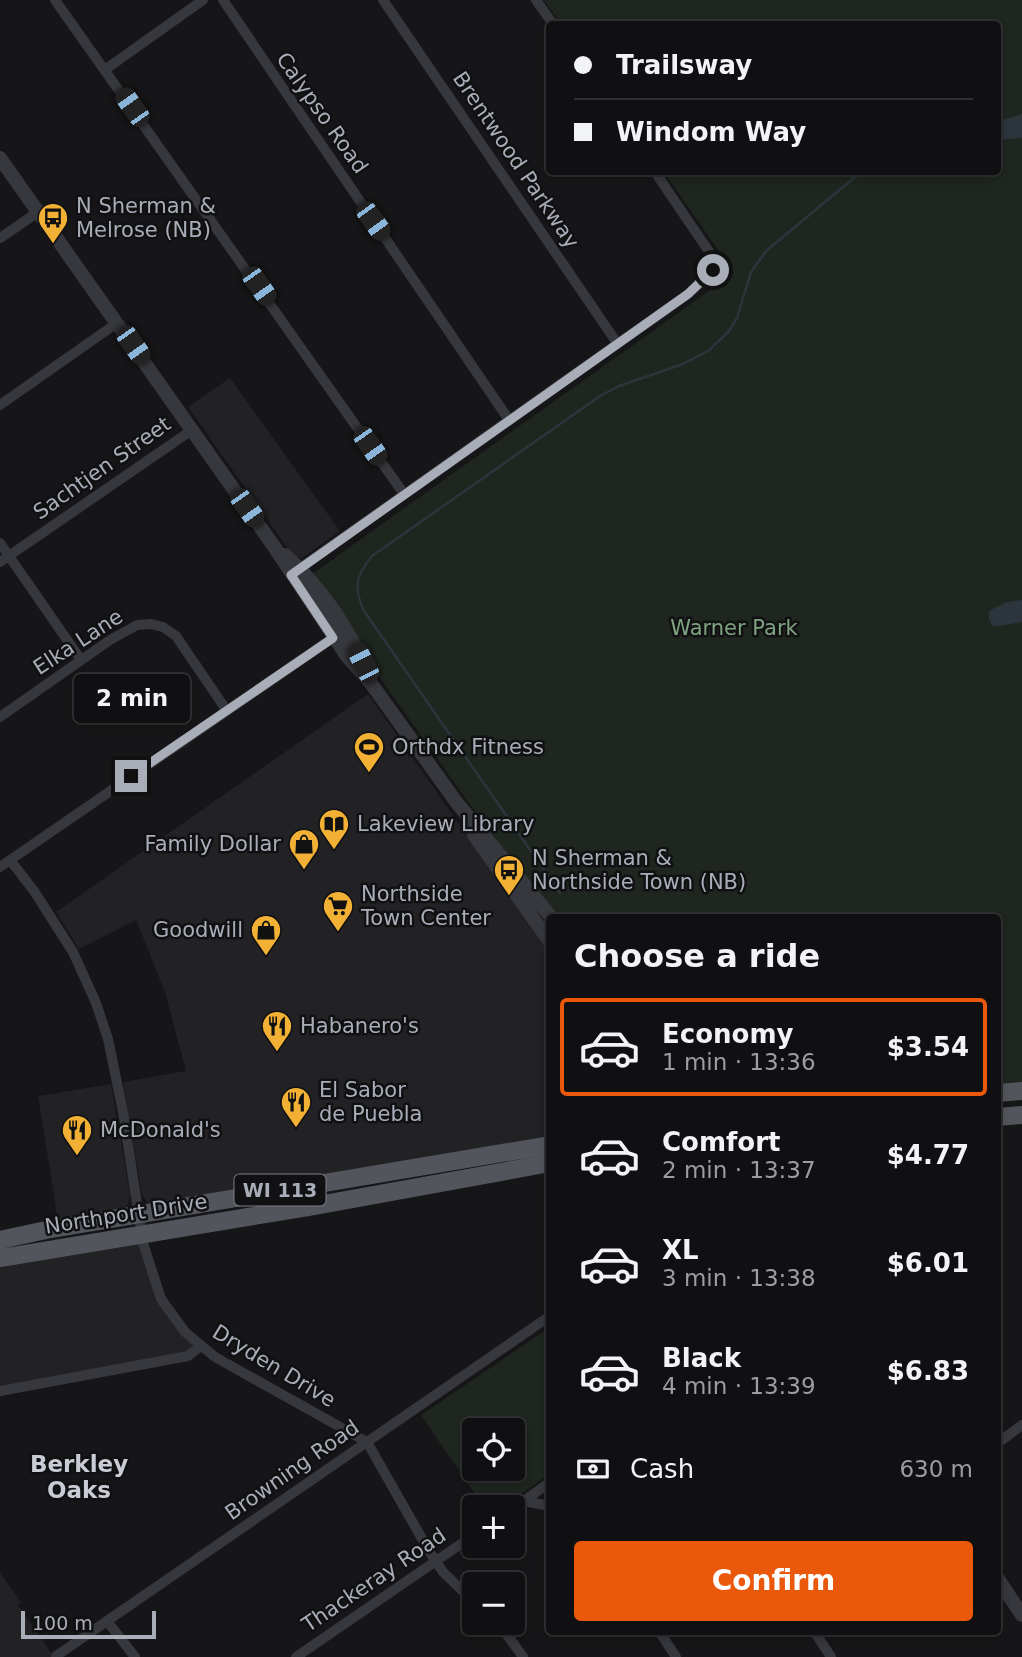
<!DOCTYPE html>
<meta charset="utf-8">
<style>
body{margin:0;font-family:"DejaVu Sans",sans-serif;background:#19191b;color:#f1f3f6;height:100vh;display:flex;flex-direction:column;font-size:26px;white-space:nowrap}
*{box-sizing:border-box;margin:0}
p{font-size:23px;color:#9c9d9f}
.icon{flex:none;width:38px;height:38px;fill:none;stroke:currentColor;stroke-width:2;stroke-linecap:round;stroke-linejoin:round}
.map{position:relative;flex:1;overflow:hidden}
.side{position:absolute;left:546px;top:914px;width:455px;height:721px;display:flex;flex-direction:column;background:#101012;border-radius:7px;box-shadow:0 4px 10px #0003,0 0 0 2px #303032}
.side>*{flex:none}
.top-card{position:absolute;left:546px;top:21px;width:455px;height:154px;border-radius:7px;box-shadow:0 4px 10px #0003,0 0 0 2px #303032;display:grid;align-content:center;height:154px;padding:0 28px;background:#101012}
.fabs{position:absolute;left:462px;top:1418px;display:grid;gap:14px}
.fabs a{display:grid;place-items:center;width:63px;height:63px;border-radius:7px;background:#101012;box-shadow:0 4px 10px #0003,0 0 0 2px #303032;font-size:35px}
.scale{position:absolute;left:21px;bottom:18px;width:135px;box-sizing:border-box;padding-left:7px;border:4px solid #a8adb8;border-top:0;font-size:19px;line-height:24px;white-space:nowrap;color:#a8adb8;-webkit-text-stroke:5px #111113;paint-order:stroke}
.end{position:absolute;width:32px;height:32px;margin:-16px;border:9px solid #a8adb8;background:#111;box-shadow:0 0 0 4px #111}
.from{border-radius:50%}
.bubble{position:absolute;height:49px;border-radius:7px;background:#101012;box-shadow:0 4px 10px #0003,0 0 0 2px #303032;font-size:23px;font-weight:800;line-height:49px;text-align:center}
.car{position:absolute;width:21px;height:42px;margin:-21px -10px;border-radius:9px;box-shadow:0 0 5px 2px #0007;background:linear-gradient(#222 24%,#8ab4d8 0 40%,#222 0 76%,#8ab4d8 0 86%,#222 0)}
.top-card b{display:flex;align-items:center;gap:24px;height:66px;font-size:26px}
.top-card b+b{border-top:2px solid #303032}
.top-card i{width:18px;height:18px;background:#f1f3f6}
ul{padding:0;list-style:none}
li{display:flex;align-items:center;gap:21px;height:98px;margin:0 14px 10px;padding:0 14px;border:4px solid transparent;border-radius:7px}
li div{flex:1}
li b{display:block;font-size:26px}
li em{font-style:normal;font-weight:800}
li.selected{border-color:#ea580c}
li>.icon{width:63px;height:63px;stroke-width:1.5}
h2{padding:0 28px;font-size:32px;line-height:84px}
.pay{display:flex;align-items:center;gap:18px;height:77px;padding:0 28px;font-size:26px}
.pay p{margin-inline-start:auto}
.action{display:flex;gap:14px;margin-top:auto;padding:14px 28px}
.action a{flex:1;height:80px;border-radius:7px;background:#ea580c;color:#fff;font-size:28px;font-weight:800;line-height:80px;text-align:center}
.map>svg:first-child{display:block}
.built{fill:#222225}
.green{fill:#1e261f;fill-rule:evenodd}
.water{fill:#2c353c}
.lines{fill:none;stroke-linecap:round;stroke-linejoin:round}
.stream{stroke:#2c353c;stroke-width:2.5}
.minor{stroke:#37383d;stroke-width:10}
.tertiary{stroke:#37383d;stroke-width:14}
.primary{stroke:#53555c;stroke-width:18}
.route{stroke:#a8adb8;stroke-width:9}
.labels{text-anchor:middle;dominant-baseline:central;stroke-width:5;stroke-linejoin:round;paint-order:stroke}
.shield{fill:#111113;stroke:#7b7e86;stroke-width:2}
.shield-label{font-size:19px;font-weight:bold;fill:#a8adb8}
.street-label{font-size:21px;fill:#a8adb8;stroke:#111113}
.poi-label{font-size:21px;fill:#a8adb8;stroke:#111113;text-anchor:start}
.park-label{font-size:21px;fill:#7fa381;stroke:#111113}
.neighbourhood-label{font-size:23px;font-weight:bold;fill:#c9ccd4;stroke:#111113}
</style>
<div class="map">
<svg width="1022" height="1657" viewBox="0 0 1022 1657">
<rect width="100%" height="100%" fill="#161618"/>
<path class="built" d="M230 378 340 531 302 558 295 557 286 546 188 407Z
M368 694 549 953V1136L149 1204 142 1195 123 1082 186 1071 165 992 136 920 79 949 56 912Z
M111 1084 130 1194 128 1204 122 1211 58 1220 38 1096Z
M142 1235 153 1279 201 1346 191 1355 0 1391V1258Z
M0 1573 21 1602 18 1605 54 1657H0Z"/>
<path class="green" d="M544 0H1022V1086L998 1088V917H550L308 577 734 273 664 172H998V24H561Z
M549 1328V1474L503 1507H484L421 1415ZM474 1430H513V1468H474Z"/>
<path class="water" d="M1022 114V138L998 140V121Z
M1022 600V622L993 627 989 619V611L1007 602Z"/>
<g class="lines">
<path class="stream" d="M560 893 364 611C353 587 356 576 372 556L600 396 619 386 683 364 708 351 729 331 737 318 751 272 766 251 861 172"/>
<path class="minor" d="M55 0 404 494
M223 0 509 420
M383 0 617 343
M536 0 553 24
M106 69 203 0
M0 238 38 212
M0 405 117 323
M0 543 81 660
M0 562 192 430
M293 573 688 294 713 271 714 264 710 253 655 172
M0 717 110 640 137 625 151 624 163 627 176 636 227 711
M10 860 34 891 73 952 96 1003 108 1039 123 1112 143 1243 161 1299 185 1332 215 1357 367 1442 429 1551 443 1572 474 1602
M0 867 340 633
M0 1391 188 1356 201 1346
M998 1443 1022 1425
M524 1501 550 1506
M513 1509 550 1482
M107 1621 135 1657
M498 1622 523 1657
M659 1631 676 1657
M814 1631 831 1657
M56 1656 550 1316
M296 1657 474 1535"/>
<path class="tertiary" d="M0 158 273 545 347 656 370 682 457 803 551 917
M285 555C320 586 349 628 367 672
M474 835 550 942
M998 1579 1022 1615"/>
<path class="primary" d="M998 1093 1022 1091
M998 1117 1022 1115
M0 1240 46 1230 550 1145
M0 1258 308 1207 550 1163"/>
</g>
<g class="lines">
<path class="route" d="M131 776 333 638 291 575 688 294 713 270"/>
</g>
<defs>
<g id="bus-pin" transform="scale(1.575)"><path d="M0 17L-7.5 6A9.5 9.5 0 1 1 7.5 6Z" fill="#f2b134" stroke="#111113"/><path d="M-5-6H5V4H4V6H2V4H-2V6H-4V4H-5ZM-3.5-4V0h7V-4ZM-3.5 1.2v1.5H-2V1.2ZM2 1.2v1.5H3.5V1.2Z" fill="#111"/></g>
<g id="stadium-pin" transform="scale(1.575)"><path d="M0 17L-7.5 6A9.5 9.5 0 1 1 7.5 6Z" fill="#f2b134" stroke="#111113"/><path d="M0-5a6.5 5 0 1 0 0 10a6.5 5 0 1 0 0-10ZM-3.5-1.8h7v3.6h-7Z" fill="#111"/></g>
<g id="library-pin" transform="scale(1.575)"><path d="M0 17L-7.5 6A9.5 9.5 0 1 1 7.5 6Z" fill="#f2b134" stroke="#111113"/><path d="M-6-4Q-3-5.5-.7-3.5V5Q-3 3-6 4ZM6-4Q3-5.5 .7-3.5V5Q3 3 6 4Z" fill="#111"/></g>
<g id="shop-pin" transform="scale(1.575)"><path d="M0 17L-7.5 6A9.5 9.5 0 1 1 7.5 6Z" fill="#f2b134" stroke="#111113"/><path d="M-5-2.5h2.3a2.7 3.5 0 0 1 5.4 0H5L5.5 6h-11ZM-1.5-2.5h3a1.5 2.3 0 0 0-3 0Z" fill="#111"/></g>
<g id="supermarket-pin" transform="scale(1.575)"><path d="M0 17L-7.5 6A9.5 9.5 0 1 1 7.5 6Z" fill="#f2b134" stroke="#111113"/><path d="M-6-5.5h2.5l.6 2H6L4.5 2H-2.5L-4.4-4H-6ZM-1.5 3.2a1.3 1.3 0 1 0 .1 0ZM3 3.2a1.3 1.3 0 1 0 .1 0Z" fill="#111"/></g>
<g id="restaurant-pin" transform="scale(1.575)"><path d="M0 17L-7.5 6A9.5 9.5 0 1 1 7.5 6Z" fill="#f2b134" stroke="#111113"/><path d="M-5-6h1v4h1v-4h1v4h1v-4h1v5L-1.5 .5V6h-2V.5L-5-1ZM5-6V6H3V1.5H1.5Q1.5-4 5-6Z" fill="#111"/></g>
</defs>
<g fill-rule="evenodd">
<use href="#bus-pin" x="53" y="218"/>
<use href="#stadium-pin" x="369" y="747"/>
<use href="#library-pin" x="334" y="824"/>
<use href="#shop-pin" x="304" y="844"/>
<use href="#bus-pin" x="509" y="870"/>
<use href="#supermarket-pin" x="338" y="906"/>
<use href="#shop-pin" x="266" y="930"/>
<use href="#restaurant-pin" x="277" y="1026"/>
<use href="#restaurant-pin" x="296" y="1102"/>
<use href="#restaurant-pin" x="77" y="1130"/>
</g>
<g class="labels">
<rect class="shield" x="234.5" y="1174.5" width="91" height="31" rx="5"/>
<g class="shield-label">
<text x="280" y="1190">WI 113</text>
</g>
<g class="street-label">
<text transform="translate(322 113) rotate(55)">Calypso Road</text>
<text transform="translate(516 160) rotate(56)">Brentwood Parkway</text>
<text transform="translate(102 468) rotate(-35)">Sachtjen Street</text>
<text transform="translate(78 642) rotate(-33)">Elka Lane</text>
<text transform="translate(126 1214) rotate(-9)">Northport Drive</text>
<text transform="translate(274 1366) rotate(31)">Dryden Drive</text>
<text transform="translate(292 1470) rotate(-35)">Browning Road</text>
<text transform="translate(374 1580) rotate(-34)">Thackeray Road</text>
</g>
<g class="poi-label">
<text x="76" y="206">N Sherman &amp;<tspan x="76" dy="24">Melrose (NB)</tspan></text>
<text x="392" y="747">Orthdx Fitness</text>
<text x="357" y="824">Lakeview Library</text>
<text x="281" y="844" text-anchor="end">Family Dollar</text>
<text x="532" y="858">N Sherman &amp;<tspan x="532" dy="24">Northside Town (NB)</tspan></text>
<text x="361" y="894">Northside<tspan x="361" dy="24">Town Center</tspan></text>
<text x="243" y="930" text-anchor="end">Goodwill</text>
<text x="300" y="1026">Habanero's</text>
<text x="319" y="1090">El Sabor<tspan x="319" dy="24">de Puebla</tspan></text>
<text x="100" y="1130">McDonald's</text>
</g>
<g class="park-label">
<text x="734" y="628">Warner Park</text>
</g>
<g class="neighbourhood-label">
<text x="79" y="1464">Berkley<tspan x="79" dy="26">Oaks</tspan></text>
</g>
</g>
</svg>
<div class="fabs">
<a><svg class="icon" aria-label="locate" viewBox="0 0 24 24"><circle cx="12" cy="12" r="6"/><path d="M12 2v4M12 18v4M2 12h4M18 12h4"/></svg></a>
<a>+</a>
<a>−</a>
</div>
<div class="scale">100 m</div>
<i class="end from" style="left:713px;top:270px"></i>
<i class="end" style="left:131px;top:776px"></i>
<div class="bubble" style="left:74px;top:674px;width:116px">2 min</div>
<i class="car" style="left:132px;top:107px;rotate:325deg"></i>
<i class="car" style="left:373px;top:221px;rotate:144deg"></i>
<i class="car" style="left:259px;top:286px;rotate:145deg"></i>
<i class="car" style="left:133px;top:345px;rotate:145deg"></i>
<i class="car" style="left:370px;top:446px;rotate:145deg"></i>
<i class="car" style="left:247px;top:508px;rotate:145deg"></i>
<i class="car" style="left:363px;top:663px;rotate:333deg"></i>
<div class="top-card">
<b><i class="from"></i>Trailsway</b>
<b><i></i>Windom Way</b>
</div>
<section class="side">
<h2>Choose a ride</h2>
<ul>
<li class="selected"><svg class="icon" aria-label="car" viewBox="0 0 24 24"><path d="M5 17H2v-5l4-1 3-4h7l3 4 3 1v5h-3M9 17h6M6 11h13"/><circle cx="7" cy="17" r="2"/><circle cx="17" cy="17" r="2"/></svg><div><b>Economy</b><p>1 min · 13:36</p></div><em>$3.54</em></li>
<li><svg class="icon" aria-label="car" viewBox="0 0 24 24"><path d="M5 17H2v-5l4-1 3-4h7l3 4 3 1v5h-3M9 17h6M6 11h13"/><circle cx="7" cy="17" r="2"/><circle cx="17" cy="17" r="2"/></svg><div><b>Comfort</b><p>2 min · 13:37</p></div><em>$4.77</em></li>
<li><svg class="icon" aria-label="car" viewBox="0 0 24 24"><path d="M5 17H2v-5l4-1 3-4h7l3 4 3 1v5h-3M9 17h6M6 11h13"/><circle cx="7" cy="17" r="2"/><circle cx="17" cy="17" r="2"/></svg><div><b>XL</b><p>3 min · 13:38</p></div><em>$6.01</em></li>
<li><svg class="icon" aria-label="car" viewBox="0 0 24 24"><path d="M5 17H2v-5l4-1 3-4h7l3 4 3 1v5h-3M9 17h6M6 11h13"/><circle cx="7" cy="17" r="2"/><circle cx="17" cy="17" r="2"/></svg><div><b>Black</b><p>4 min · 13:39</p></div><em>$6.83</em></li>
</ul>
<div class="pay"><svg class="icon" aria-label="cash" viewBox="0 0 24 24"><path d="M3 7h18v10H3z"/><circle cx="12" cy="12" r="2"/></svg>Cash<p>630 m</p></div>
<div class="action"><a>Confirm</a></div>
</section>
</div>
